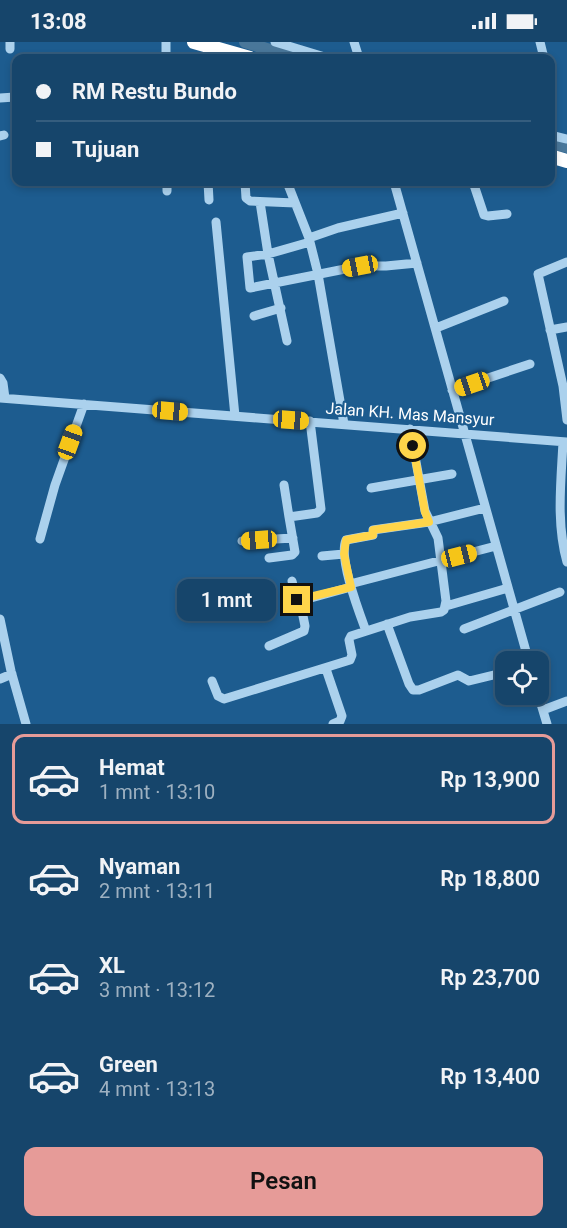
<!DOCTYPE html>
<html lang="id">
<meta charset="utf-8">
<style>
body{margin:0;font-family:Roboto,sans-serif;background:#1f4c71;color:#f1f3f6;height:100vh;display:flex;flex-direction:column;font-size:22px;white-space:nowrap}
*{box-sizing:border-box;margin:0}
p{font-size:20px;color:#9eb1c1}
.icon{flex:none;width:33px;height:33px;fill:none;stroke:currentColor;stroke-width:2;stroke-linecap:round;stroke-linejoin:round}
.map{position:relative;height:682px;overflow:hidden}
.side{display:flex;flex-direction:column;background:#16456b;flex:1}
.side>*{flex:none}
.guide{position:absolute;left:12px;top:12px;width:543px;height:132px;border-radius:12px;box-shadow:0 3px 9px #0003,0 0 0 2px #355d7e;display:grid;align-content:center;height:132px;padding:0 24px;background:#16456b}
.buttons{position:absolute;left:495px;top:609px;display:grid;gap:12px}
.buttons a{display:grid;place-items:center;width:54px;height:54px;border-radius:12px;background:#16456b;box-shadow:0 3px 9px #0003,0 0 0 2px #355d7e;font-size:30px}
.end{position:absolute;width:27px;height:27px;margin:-14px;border:8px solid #ffd54a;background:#111;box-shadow:0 0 0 3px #111}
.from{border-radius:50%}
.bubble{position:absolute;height:42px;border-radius:12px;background:#16456b;box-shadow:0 3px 9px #0003,0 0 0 2px #355d7e;font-size:20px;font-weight:600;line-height:42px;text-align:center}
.car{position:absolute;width:18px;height:36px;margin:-18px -9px;border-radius:8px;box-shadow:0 0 4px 2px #0007;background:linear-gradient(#f5c518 24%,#345 0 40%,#f5c518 0 76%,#345 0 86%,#f5c518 0)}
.guide b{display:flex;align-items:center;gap:21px;height:57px;font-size:22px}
.guide b+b{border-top:2px solid #355d7e}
.guide i{width:15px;height:15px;background:#f1f3f6}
ul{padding:10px 0 0;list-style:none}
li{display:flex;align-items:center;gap:18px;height:90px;margin:0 12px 9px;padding:0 12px;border:3px solid transparent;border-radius:12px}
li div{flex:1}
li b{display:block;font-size:22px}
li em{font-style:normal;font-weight:600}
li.active{border-color:#e69b98}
li>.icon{width:54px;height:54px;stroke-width:1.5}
.button{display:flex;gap:12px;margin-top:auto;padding:12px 24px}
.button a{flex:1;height:69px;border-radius:12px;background:#e69b98;color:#111;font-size:24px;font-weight:600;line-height:69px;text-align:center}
.status{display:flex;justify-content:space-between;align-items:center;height:42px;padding:0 30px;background:#16456b;direction:ltr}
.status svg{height:16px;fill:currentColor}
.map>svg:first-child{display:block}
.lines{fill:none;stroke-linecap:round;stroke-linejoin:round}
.river{stroke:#49779a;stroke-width:12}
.minor{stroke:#abd1ed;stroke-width:9}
.highway{stroke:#fff;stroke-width:14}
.route{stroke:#ffd54a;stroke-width:8}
.labels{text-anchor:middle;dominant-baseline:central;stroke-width:4.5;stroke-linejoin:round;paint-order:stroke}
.street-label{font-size:16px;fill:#fff;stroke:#1d5c8f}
</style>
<div class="status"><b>13:08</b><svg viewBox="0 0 49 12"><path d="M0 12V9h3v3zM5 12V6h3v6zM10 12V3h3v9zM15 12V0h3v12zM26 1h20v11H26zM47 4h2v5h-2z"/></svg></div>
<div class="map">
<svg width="567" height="682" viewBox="0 0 567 682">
<rect width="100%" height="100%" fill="#1d5c8f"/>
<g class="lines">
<path class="river" d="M245 0 295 16
M550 101 567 105"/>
<path class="minor" d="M10 0V7
M166 0V16
M275 0 328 16
M354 0 359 16
M540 0 544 16
M0 56 15 55
M550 93 567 97
M0 94 4 93
M167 140V149
M208 140 209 158
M245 140 246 156 250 159 295 161
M287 140 309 196 318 232 344 382
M394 140 529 620
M473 140 484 173 488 174 507 172
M260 160 268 212 287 299
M216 180 235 374
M309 196 338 186 403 171
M310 200 268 212 247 215 250 246 360 224H386L417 221
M567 220 538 232 563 344 567 378
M254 274 281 266
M436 286 504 259
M550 288 567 285
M0 336 3 341 5 356
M452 348 530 322
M0 356 567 400
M563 400C561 440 556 481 567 520
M284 443 289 475
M371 446 452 432
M40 497 55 443 84 362
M242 499 293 496
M322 514 344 512
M269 516 292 513 295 510 289 475 317 471 321 467 310 379
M292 539 296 555 300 559 351 545
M350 542 496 504
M446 564 508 546
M0 577 11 629 26 682
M387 582 409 642 413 648H419L458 633 469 639 506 630
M464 587 560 550
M366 589C359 570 338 516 346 498L373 493V488L429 480 485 466
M269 604 304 589 305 584 300 559
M326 627 342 674 340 679 333 682
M0 637 12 632
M212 639 218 654 224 657 350 618 352 613 349 598 351 594 410 575 441 570 444 568 446 559 438 496 425 469 410 387
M538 652 547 682
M543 668 567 659"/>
<path class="highway" d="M194 0 250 16
M550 114 567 119"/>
</g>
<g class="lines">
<path class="route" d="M297 558 351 545 344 512 346 498 373 493V488L429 480 425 470 413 404"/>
</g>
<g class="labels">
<g class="street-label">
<text transform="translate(410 372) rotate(4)">Jalan KH. Mas Mansyur</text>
</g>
</g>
</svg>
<div class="buttons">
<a><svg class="icon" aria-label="locate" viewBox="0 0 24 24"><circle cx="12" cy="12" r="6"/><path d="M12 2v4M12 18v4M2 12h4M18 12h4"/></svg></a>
</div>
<i class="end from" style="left:413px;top:404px"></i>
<i class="end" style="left:297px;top:558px"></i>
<div class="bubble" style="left:177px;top:537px;width:99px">1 mnt</div>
<i class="car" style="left:360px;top:224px;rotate:259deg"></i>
<i class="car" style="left:472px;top:342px;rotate:251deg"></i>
<i class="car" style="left:170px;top:369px;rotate:95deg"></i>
<i class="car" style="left:291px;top:378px;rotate:94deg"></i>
<i class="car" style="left:70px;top:400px;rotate:20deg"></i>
<i class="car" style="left:259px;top:498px;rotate:266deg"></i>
<i class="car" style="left:459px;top:514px;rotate:76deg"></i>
<div class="guide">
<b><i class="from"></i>RM Restu Bundo</b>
<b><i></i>Tujuan</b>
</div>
</div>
<section class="side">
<ul>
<li class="active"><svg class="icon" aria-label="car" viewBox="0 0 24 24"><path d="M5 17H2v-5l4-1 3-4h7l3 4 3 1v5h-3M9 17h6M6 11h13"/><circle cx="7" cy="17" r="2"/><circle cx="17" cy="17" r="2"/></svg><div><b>Hemat</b><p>1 mnt · 13:10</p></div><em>Rp 13,900</em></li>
<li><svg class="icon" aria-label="car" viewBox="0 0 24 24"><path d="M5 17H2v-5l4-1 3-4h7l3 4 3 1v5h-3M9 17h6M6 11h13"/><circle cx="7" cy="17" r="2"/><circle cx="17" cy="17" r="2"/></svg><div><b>Nyaman</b><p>2 mnt · 13:11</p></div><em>Rp 18,800</em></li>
<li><svg class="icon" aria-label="car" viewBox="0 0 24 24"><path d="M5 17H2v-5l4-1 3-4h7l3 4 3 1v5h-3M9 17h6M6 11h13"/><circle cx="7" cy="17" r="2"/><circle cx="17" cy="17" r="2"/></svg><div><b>XL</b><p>3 mnt · 13:12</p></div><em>Rp 23,700</em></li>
<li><svg class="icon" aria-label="car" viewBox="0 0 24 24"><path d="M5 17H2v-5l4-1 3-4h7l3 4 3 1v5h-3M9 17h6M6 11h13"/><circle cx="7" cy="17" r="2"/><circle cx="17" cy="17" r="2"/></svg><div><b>Green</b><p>4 mnt · 13:13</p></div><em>Rp 13,400</em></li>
</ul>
<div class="button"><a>Pesan</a></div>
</section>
